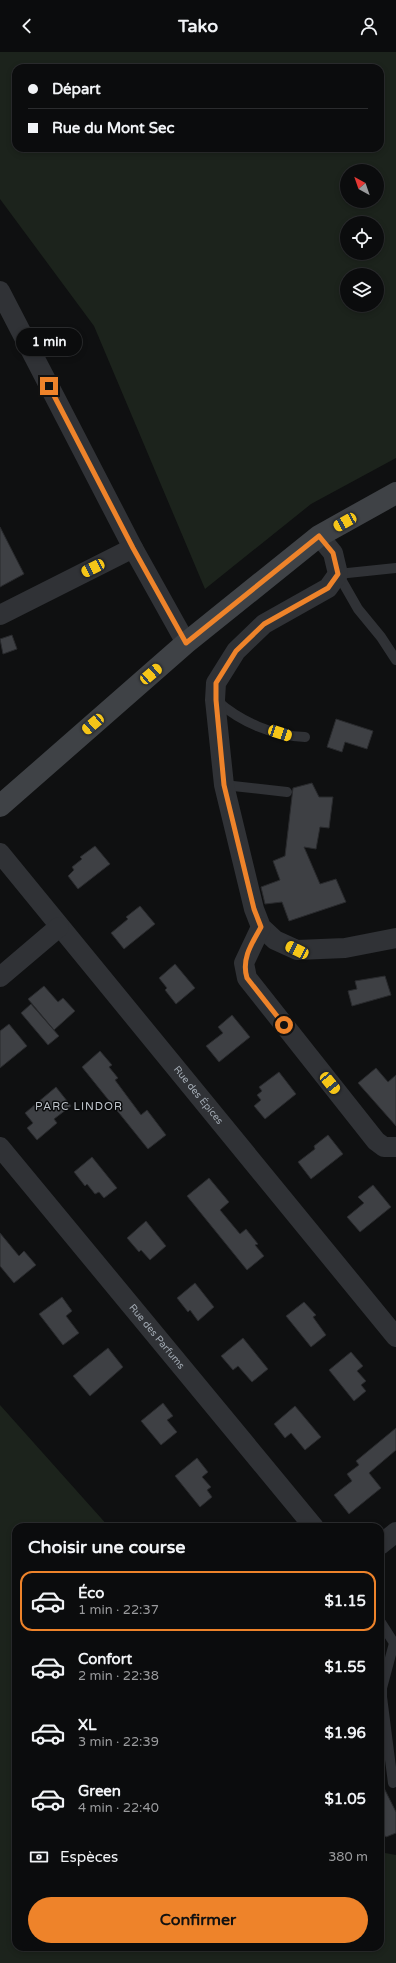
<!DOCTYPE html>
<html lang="fr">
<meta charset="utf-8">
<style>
body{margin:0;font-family:"Varela Round",sans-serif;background:#141516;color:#f1f3f6;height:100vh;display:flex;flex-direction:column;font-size:15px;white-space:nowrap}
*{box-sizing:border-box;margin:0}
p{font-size:13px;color:#9a9b9d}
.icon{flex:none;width:22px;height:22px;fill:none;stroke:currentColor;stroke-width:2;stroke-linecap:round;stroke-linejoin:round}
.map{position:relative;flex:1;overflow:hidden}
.side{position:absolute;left:12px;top:1471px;width:372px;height:428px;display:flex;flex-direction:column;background:#0b0c0d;border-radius:12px;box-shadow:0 2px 6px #0003,0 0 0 1px #2b2c2e}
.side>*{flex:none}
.banner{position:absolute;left:12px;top:12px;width:372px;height:88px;border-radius:12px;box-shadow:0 2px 6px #0003,0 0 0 1px #2b2c2e;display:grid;align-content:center;height:88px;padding:0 16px;background:#0b0c0d}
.needle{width:26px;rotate:320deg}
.fabs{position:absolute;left:340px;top:112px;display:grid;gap:8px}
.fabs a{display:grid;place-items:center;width:44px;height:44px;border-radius:50%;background:#0b0c0d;box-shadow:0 2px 6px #0003,0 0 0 1px #2b2c2e;font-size:20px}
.end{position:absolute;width:18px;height:18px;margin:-9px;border:5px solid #ee832a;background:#111;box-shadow:0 0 0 2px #111}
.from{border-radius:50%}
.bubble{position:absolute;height:28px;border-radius:14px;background:#0b0c0d;box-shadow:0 2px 6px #0003,0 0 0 1px #2b2c2e;font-size:13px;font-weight:700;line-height:28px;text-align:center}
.car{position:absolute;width:12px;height:24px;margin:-12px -6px;border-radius:5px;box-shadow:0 0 3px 1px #0007;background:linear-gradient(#f5c518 24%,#345 0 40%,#f5c518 0 76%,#345 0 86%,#f5c518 0)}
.banner b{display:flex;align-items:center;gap:14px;height:38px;font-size:15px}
.banner b+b{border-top:1px solid #2b2c2e}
.banner i{width:10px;height:10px;background:#f1f3f6}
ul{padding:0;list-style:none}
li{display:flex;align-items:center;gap:12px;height:60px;margin:0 8px 6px;padding:0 8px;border:2px solid transparent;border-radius:12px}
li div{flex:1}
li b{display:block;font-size:15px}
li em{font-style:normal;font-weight:700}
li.active{border-color:#ee832a}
li>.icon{width:36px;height:36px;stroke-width:1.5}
h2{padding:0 16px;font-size:18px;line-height:48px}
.pay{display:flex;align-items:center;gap:10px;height:44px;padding:0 16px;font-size:15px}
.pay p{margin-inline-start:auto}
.primary-button{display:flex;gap:8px;margin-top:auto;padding:8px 16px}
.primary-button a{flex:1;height:46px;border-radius:24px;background:#ee832a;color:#111;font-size:16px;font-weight:700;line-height:46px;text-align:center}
header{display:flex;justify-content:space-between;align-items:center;height:52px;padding:0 16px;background:#0b0c0d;font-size:18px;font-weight:700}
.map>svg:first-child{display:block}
.green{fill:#1c231c;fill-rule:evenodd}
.building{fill:#3e4044;stroke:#292a2d}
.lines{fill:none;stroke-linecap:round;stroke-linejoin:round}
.lane{stroke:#303236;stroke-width:10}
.street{stroke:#303236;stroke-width:20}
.secondary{stroke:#3f4246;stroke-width:22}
.route{stroke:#ee832a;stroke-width:5}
.labels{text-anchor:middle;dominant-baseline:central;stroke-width:3;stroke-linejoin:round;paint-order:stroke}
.street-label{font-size:10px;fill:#a1a9b2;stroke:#0a0b0c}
.neighbourhood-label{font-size:11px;letter-spacing:1px;fill:#c1c7ce;stroke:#0a0b0c}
</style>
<header><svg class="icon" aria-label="back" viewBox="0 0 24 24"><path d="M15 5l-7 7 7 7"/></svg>Tako<svg class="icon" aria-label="person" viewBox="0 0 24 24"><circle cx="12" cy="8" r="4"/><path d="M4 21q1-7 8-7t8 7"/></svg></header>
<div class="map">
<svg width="396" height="1911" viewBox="0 0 396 1911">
<rect width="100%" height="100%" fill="#0f1011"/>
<path class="green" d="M0 0H396V406L311 452 205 537 94 274 0 147ZM16 16H380V96H16ZM347 119H377V149H347ZM347 171H377V201H347ZM347 223H377V253H347Z
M0 1353 109 1475H16V1895H380V1800L396 1803V1911H0Z"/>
<path class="building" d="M0 475 24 522 0 535Z
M12 583 17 597 3 602 0 587Z
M336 667 373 679 367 697 345 690 342 700 327 695Z
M312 731 319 745H333L329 776 320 775 316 797 304 795 320 832 336 827 346 850 289 869 282 850 265 852 261 835 280 828 273 809 285 804 293 736Z
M95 794 110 812 78 837 68 824 74 818 72 815 82 807 80 805Z
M140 854 155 872 124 897 111 881 128 867 126 865Z
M175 912 195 936 176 952 165 938 167 936 159 926Z
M385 924 391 943 352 954 348 939 357 937 355 929Z
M44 934 58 950 63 946 75 959 54 978 28 947Z
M31 952 59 984 48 993 21 961Z
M232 963 250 985 219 1010 206 994 223 981 218 975Z
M9 972 27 994 0 1016V979Z
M100 999 112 1013 109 1015 118 1026 115 1028 141 1063 147 1058 166 1083 148 1097 82 1015Z
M376 1016 388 1030 396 1023V1074L358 1031Z
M279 1020 296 1042 265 1067 254 1054 261 1048 257 1043 262 1039 259 1035Z
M56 1035 71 1054 54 1067 57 1071 37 1088 27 1076 33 1071 25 1061Z
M328 1083 343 1102 311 1127 298 1110 315 1097 314 1094Z
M92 1105 117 1136 104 1146 99 1140 95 1142 87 1132 85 1134 74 1120Z
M209 1126 229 1150 220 1158 240 1182 246 1177 258 1192 255 1193 264 1204 247 1218 187 1144Z
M373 1133 391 1155 360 1180 347 1165 364 1151 358 1145Z
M146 1169 166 1194 150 1208 141 1198 139 1200 127 1186Z
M0 1181 19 1204 24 1199 36 1213 14 1231 0 1214Z
M195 1231 214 1255 198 1269 190 1258 188 1260 177 1246Z
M62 1245 72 1259 66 1264 79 1281 63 1293 39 1262Z
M304 1250 316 1263 313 1265 326 1283 311 1295 286 1264Z
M243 1286 268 1317 252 1330 238 1314 233 1318 221 1304Z
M108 1296 123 1315 90 1344 73 1324Z
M351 1300 363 1314 357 1319 366 1329 361 1333 366 1339 354 1349 329 1318Z
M163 1351 173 1364 167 1368 177 1380 161 1393 141 1369Z
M295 1354 321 1385 305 1398 291 1381 285 1386 274 1372Z
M396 1376V1398L369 1421 381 1436 349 1462 334 1443 352 1429 347 1422 359 1413 356 1409Z
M197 1406 208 1420 202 1425 211 1435 207 1438 212 1445 200 1455 175 1424Z
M380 1728 396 1760V1781L386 1785 380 1778Z"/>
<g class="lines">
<path class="lane" d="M396 516 338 522 358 557 381 585 396 608
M217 649C241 670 273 684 305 685
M224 733 287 740
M380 1569 394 1591 382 1636V1645L393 1731"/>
<g class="street">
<path d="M0 239 133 496 186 591"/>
<path d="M319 484 333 501 338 522 328 536 264 572 236 599 216 631 215 648 224 733 254 857 261 875 275 888 297 898 345 896 396 886"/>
<path d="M0 563 133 496"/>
<path id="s1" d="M0 801 396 1285"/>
<path d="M261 875 244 911 247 926 376 1089 384 1095H396"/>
<path d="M0 925 59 875"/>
<path id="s2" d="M0 1095 314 1475"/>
<path d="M380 1493 396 1480"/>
</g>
<path class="secondary" d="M0 754 186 591 319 484 396 441"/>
</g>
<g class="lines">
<path class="route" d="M49 334 133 496 186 591 319 484 333 501 338 522 328 536 264 572 236 599 216 631V648L224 733 254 857 261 875C252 891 241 907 247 926L284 973"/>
</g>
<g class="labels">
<g class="street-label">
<text stroke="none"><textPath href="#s1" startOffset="313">Rue des Épices</textPath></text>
<text stroke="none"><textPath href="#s2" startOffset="246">Rue des Parfums</textPath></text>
</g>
<g class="neighbourhood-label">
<text x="79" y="1054">PARC LINDOR</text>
</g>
</g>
</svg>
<div class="fabs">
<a><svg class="needle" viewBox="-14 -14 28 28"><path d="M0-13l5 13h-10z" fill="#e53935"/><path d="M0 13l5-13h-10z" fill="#9a9b9d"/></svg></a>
<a><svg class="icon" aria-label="locate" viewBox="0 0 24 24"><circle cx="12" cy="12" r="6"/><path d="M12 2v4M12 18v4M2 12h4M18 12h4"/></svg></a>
<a><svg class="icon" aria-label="layers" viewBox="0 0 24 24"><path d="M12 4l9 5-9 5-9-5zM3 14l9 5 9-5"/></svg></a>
</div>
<i class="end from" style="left:284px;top:973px"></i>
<i class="end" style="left:49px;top:334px"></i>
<div class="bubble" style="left:16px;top:276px;width:66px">1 min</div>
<i class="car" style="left:345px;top:470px;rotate:241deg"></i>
<i class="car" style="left:93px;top:516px;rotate:243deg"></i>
<i class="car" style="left:151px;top:622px;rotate:49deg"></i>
<i class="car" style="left:93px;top:672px;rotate:229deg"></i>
<i class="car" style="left:280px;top:681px;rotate:108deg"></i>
<i class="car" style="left:297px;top:898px;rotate:296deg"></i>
<i class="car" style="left:330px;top:1031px;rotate:141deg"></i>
<div class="banner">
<b><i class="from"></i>Départ</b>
<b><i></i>Rue du Mont Sec</b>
</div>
<section class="side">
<h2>Choisir une course</h2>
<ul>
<li class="active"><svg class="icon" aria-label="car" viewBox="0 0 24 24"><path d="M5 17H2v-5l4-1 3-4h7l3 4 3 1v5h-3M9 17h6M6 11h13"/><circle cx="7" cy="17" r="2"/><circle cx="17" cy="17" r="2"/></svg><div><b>Éco</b><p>1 min · 22:37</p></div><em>$1.15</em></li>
<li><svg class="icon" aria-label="car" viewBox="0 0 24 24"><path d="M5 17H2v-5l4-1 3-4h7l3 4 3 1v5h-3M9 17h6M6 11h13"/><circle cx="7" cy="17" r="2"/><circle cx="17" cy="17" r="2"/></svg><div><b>Confort</b><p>2 min · 22:38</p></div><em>$1.55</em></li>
<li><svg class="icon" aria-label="car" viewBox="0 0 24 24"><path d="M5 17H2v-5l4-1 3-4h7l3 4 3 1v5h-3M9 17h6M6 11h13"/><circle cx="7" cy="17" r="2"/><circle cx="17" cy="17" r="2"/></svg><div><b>XL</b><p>3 min · 22:39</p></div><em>$1.96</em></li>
<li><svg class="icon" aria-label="car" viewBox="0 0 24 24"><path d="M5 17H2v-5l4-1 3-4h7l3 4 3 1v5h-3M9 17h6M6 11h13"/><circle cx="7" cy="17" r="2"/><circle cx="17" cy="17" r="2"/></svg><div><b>Green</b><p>4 min · 22:40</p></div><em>$1.05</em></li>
</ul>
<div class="pay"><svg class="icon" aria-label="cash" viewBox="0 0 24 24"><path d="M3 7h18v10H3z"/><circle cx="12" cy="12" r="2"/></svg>Espèces<p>380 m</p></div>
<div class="primary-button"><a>Confirmer</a></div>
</section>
</div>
